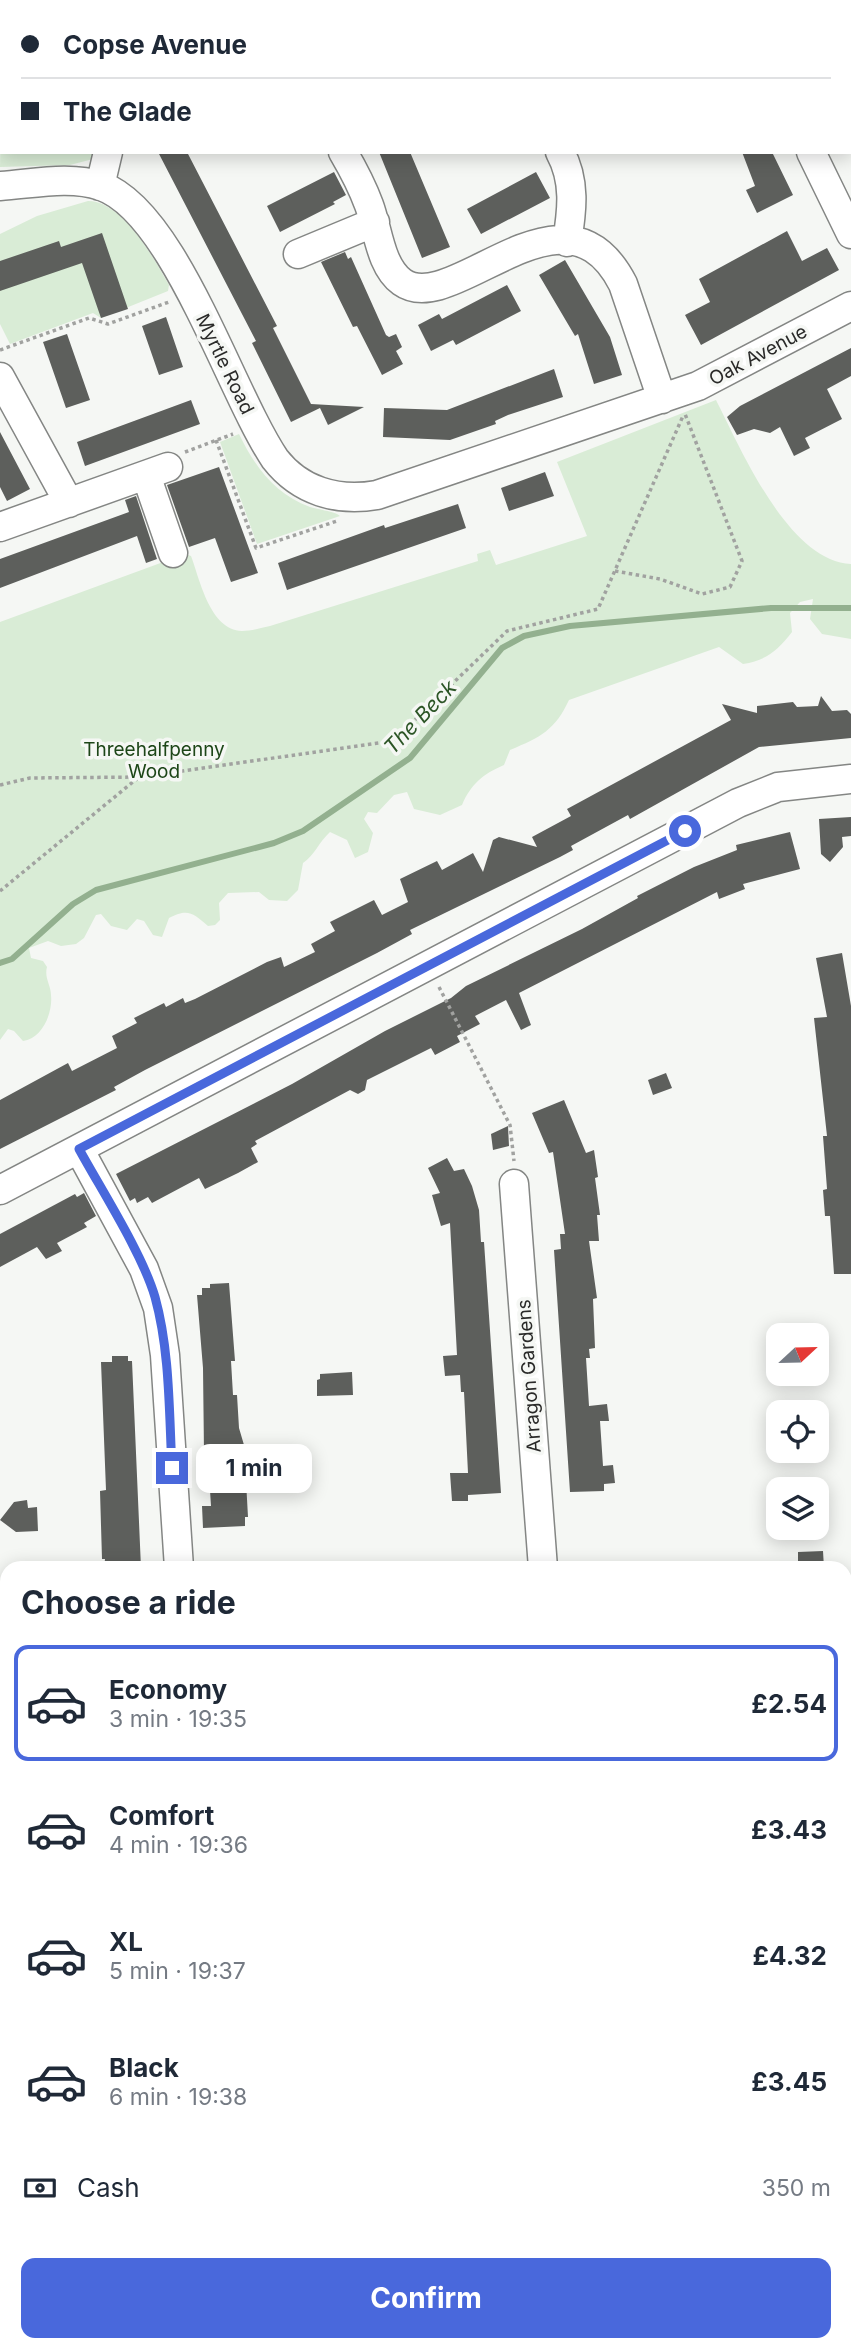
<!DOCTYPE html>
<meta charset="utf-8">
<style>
body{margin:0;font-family:Inter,sans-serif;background:#f6f6f7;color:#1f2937;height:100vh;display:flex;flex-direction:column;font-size:26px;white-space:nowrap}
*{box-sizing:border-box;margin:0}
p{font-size:23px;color:#747a83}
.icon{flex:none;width:38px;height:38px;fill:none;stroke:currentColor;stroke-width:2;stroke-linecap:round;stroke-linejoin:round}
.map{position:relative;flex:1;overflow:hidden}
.details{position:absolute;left:0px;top:1561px;width:852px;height:791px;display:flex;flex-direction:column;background:#fff;border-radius:21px 21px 0 0;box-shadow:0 4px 18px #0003}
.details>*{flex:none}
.guide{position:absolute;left:0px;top:0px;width:852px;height:154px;box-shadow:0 4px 18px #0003;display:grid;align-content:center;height:154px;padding:0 21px;background:#fff}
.needle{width:46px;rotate:68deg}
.buttons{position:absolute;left:766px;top:1323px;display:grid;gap:14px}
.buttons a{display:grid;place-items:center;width:63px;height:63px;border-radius:14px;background:#fff;box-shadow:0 4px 18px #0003;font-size:35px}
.end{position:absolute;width:32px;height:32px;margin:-16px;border:9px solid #4968dc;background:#fff;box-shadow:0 0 0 4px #fff}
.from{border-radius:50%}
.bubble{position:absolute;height:49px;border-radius:14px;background:#fff;box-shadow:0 4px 18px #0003;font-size:23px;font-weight:700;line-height:49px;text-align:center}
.guide b{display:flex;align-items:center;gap:24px;height:66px;font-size:26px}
.guide b+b{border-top:2px solid #e0e1e3}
.guide i{width:18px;height:18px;background:#1f2937}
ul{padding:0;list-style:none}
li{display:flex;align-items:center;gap:21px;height:116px;margin:0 14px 10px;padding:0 7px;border:4px solid transparent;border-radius:14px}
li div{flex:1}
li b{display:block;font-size:26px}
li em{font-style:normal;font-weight:700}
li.on{border-color:#4968dc}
li>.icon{width:63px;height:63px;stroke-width:1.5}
h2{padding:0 21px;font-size:32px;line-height:84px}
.pay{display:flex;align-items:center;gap:18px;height:77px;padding:0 21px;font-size:26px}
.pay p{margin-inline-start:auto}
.primary-button{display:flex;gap:14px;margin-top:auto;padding:14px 21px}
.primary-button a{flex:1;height:80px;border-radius:14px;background:#4968dc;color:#fff;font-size:28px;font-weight:700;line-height:80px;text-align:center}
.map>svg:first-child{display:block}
.green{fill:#d9ecd6}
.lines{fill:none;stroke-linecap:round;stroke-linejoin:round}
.stream{stroke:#93b08f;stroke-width:6}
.building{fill:#5d5f5c}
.minor-casing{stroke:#848684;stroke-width:31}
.path{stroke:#a1a2a0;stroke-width:3.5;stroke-dasharray:3.5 3.5;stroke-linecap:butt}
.minor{stroke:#fff;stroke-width:28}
.route{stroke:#4968dc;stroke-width:9}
.labels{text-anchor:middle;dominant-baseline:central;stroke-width:7;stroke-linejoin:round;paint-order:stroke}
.street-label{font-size:19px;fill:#2a2a29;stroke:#f5f7f4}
.park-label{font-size:19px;fill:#1d4618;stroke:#f5f7f4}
.water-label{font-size:21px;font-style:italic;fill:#2c5526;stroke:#f5f7f4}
</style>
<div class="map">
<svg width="851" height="2352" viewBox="0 0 851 2352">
<rect width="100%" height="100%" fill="#f5f7f4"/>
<path class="green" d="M2 48V152H97L93 159 70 165 0 167Z
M88 201C123 201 154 259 169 285L168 291 101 318 93 313 10 344 0 324V234L37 216Z
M716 400C741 449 788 561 851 564V639L822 634 810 619 813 599 800 602 790 613 792 632C777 651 767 660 743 664L719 647 569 700C555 730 541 737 510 750L504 765C483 774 471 784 462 805L440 815 414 809 407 792 394 795 377 813 368 812 364 819 373 833 368 852 355 858 347 840 330 832C319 842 314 856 303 863L298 890 287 901 269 900 259 892 228 893 219 903 220 920 215 925 208 926C193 913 188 908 169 918L162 937 153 935 144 921 137 919 127 930 111 926 101 914 96 915 84 938 76 944 61 946 48 941 29 948 31 958 43 961 47 967C44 978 51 985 51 995 53 1013 42 1039 23 1041L14 1031 8 1029 0 1040V622L185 554 191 556C200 580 210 630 242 631 251 631 261 628 270 626L478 561 477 554 490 550 496 565 587 536 557 462Z
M239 434C255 467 275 494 310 507 319 510 335 511 340 516L257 544 220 442Z
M0 2058 7 2063V2345H536L531 2352H0Z"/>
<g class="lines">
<path class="stream" d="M0 963 12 959 73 904 96 890 274 843 303 831 410 758 502 648 524 636 570 626 771 608H851"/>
</g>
<path class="building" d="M158 152H187L277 326 273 328 311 404 364 407 328 425 320 408 291 422 252 343 256 341Z
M379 152H410L450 247 422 258Z
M742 152H772L793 195 757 213 746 190 755 186Z
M334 172 346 195 333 202 335 204 280 232 267 206Z
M536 172 550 198 481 234 467 209Z
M787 231 802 261 827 248 839 270 701 345 685 315 710 302 699 279Z
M102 233 128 309 101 318 82 263 0 291V261L59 241 61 247Z
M345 252 348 259 351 257 386 335 389 337 396 334 402 347 396 351 403 364 382 375 357 326 353 327 321 262Z
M565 260 610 337 622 375 594 384 578 334 575 336 539 275Z
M507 285 521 311 456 345 453 340 431 351 418 325 439 314 442 319Z
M166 317 183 367 159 375 142 326Z
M67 334 90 400 66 408 43 342Z
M851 348V376L827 389 842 419 805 438 810 448 794 456 780 427 770 433 754 429 737 435 727 417 740 406Z
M554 369 563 397 508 415 495 421 496 424 450 440 383 437 384 408 447 410Z
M191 400 200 424 85 466 77 442Z
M0 432 30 489 7 501 0 487Z
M219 467 258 573 231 582 215 538 189 547 167 485Z
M545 472 554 496 509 511 501 488Z
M136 496 157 559 146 563 137 536 0 588V559L129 512 125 500Z
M458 504 466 528 287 590 278 563 384 525 385 528Z
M821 696 832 711 847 710 851 714V738L759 747 630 819 628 815 571 846 573 850 560 857 410 930 412 934 377 953 145 1070 114 1087 116 1090 0 1149V1100L68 1063 72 1071 117 1048 112 1036 137 1023 134 1018 164 1003 166 1007 183 998 185 1003 195 999 267 962 281 957 284 967 315 952 311 944 335 931 330 922 374 900 382 915 408 902 400 879 437 861 442 870 473 853 483 872 493 840 499 837 537 847 532 837 571 816 567 809 731 720 722 704 757 713V706L793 702 797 707 818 706Z
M851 817V836L842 837 843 847 830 862 821 854 819 819Z
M790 832 800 869 743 884 745 889 719 899 717 892 519 993 531 1025 521 1030 506 1000 475 1016 480 1024 457 1036 460 1042 435 1055 431 1048 367 1080 365 1090 358 1094 350 1090 255 1141 257 1144 251 1148 258 1162 238 1173 205 1189 199 1178 152 1203 148 1197 137 1203 135 1198 130 1201 116 1174 292 1084 385 1031 451 998 466 986 582 929 638 898 637 896 694 867 737 850 736 845Z
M842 953 851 1006V1274H834L830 1216H825L823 1190 827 1189 823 1136H827L814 1018 827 1017 816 958Z
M666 1073 672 1088 653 1095 648 1080Z
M564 1100 586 1153 594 1150 598 1177 595 1178 600 1215H597L599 1241H589L597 1298 593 1299 595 1348 589 1349 590 1358H586L589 1406 607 1404 609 1421H600L603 1466 613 1465 615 1483 604 1484V1491L570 1492 554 1250 561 1249 560 1234H565L553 1152 549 1153 532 1113Z
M508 1126 509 1146 493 1150 491 1134Z
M447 1158 454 1171 464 1169 472 1186 479 1210 481 1242H484L501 1493 468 1495V1501H452L450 1473H468L464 1392H461L460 1375 445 1376 443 1356 457 1355 450 1223 441 1226 432 1195 440 1193 428 1168Z
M84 1193 96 1216 84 1223 87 1227 57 1243 62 1251 46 1259 37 1247 0 1267V1234L75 1194 77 1197Z
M229 1283 235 1361H231L233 1395H237L239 1428 244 1445 248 1517H245V1526L203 1528 202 1506H211L208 1459 207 1452 204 1453 203 1368 197 1295H202V1288H210V1284Z
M112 1356H128V1361H132L141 1568H104L105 1559H102L100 1491 106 1490 101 1362H112Z
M352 1372 353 1395 317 1396V1380L320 1379V1374Z
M27 1500 28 1508 37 1507 38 1531 16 1532 0 1520 14 1502Z
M823 1551 824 1568H798V1552Z"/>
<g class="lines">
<g class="minor-casing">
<path id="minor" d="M495 0 496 2
M739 0 740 2
M97 2 100 0
M343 152C353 169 362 186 369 205 378 229 380 266 402 282 453 319 564 169 623 284L662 399
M560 152C576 181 572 211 567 242
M811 152 851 234
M0 186C32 184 70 175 101 186 174 211 230 392 275 459 300 491 337 502 377 495L698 386 851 306
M100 186 108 152
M298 254 375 222
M0 377 69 503
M146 475 173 553
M0 527 168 467
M79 1149 144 1269 158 1308 165 1355 179 1568
M514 1184 543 1568
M0 1190 738 803 778 787 851 779
M0 1622 7 1624
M845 1628H851
M0 1919 7 1909
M0 2012 7 2017
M845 2259H851
M747 2345 748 2352"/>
</g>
<path class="path" d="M37 0 38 2
M0 46 2 45
M0 350 89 318 108 324 169 302
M216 440 256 548 337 521
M185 452 233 434
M615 571 660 579 702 594 730 587 742 561 685 414
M0 785 30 778 140 777 393 741 507 631 598 609 683 416
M0 891 139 777
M439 987 510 1125 514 1161
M0 2277 7 2279
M264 2345 284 2352
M431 2352 456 2345
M521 2352 525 2345"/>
<use href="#minor" class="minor"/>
</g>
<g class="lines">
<path class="route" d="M172 1468C169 1412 170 1351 155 1297 142 1253 102 1191 79 1149L685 831"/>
</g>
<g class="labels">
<g class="street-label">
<text transform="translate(758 355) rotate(-28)">Oak Avenue</text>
<text transform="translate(225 364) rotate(64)">Myrtle Road</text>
<text transform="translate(529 1376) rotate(-94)">Arragon Gardens</text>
</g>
<g class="park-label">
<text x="154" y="749">Threehalfpenny<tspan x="154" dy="22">Wood</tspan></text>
</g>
<g class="water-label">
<text transform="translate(420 717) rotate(-46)">The Beck</text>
</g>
</g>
</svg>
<div class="buttons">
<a><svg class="needle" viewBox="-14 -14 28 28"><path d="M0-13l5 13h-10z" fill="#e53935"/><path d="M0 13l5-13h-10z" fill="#747a83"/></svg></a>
<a><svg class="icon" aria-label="locate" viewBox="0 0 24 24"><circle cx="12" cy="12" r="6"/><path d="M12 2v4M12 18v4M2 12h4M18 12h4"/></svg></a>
<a><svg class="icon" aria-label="layers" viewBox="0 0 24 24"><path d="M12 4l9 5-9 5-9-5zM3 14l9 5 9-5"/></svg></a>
</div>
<i class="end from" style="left:685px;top:831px"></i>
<i class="end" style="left:172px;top:1468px"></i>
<div class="bubble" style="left:196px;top:1444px;width:116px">1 min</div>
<div class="guide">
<b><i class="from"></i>Copse Avenue</b>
<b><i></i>The Glade</b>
</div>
<section class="details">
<h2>Choose a ride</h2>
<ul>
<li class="on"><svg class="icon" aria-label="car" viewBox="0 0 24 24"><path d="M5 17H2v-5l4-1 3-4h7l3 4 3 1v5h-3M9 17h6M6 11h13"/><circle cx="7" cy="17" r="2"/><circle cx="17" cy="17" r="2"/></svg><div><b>Economy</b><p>3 min · 19:35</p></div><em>£2.54</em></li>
<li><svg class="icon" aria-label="car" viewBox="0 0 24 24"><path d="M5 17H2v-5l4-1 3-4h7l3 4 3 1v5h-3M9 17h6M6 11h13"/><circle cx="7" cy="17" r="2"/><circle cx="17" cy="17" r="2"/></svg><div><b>Comfort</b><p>4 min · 19:36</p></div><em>£3.43</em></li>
<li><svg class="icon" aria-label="car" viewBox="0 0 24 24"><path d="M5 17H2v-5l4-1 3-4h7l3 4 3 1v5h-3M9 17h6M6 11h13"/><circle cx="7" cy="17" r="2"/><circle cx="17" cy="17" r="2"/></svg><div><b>XL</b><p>5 min · 19:37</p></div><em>£4.32</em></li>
<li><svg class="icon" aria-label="car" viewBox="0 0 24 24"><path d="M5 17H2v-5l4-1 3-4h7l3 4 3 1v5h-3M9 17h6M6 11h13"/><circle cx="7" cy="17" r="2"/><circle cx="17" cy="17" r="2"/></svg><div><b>Black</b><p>6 min · 19:38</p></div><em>£3.45</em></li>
</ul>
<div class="pay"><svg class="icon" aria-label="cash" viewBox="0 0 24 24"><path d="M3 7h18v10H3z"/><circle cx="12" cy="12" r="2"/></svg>Cash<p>350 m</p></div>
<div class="primary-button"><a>Confirm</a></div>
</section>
</div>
